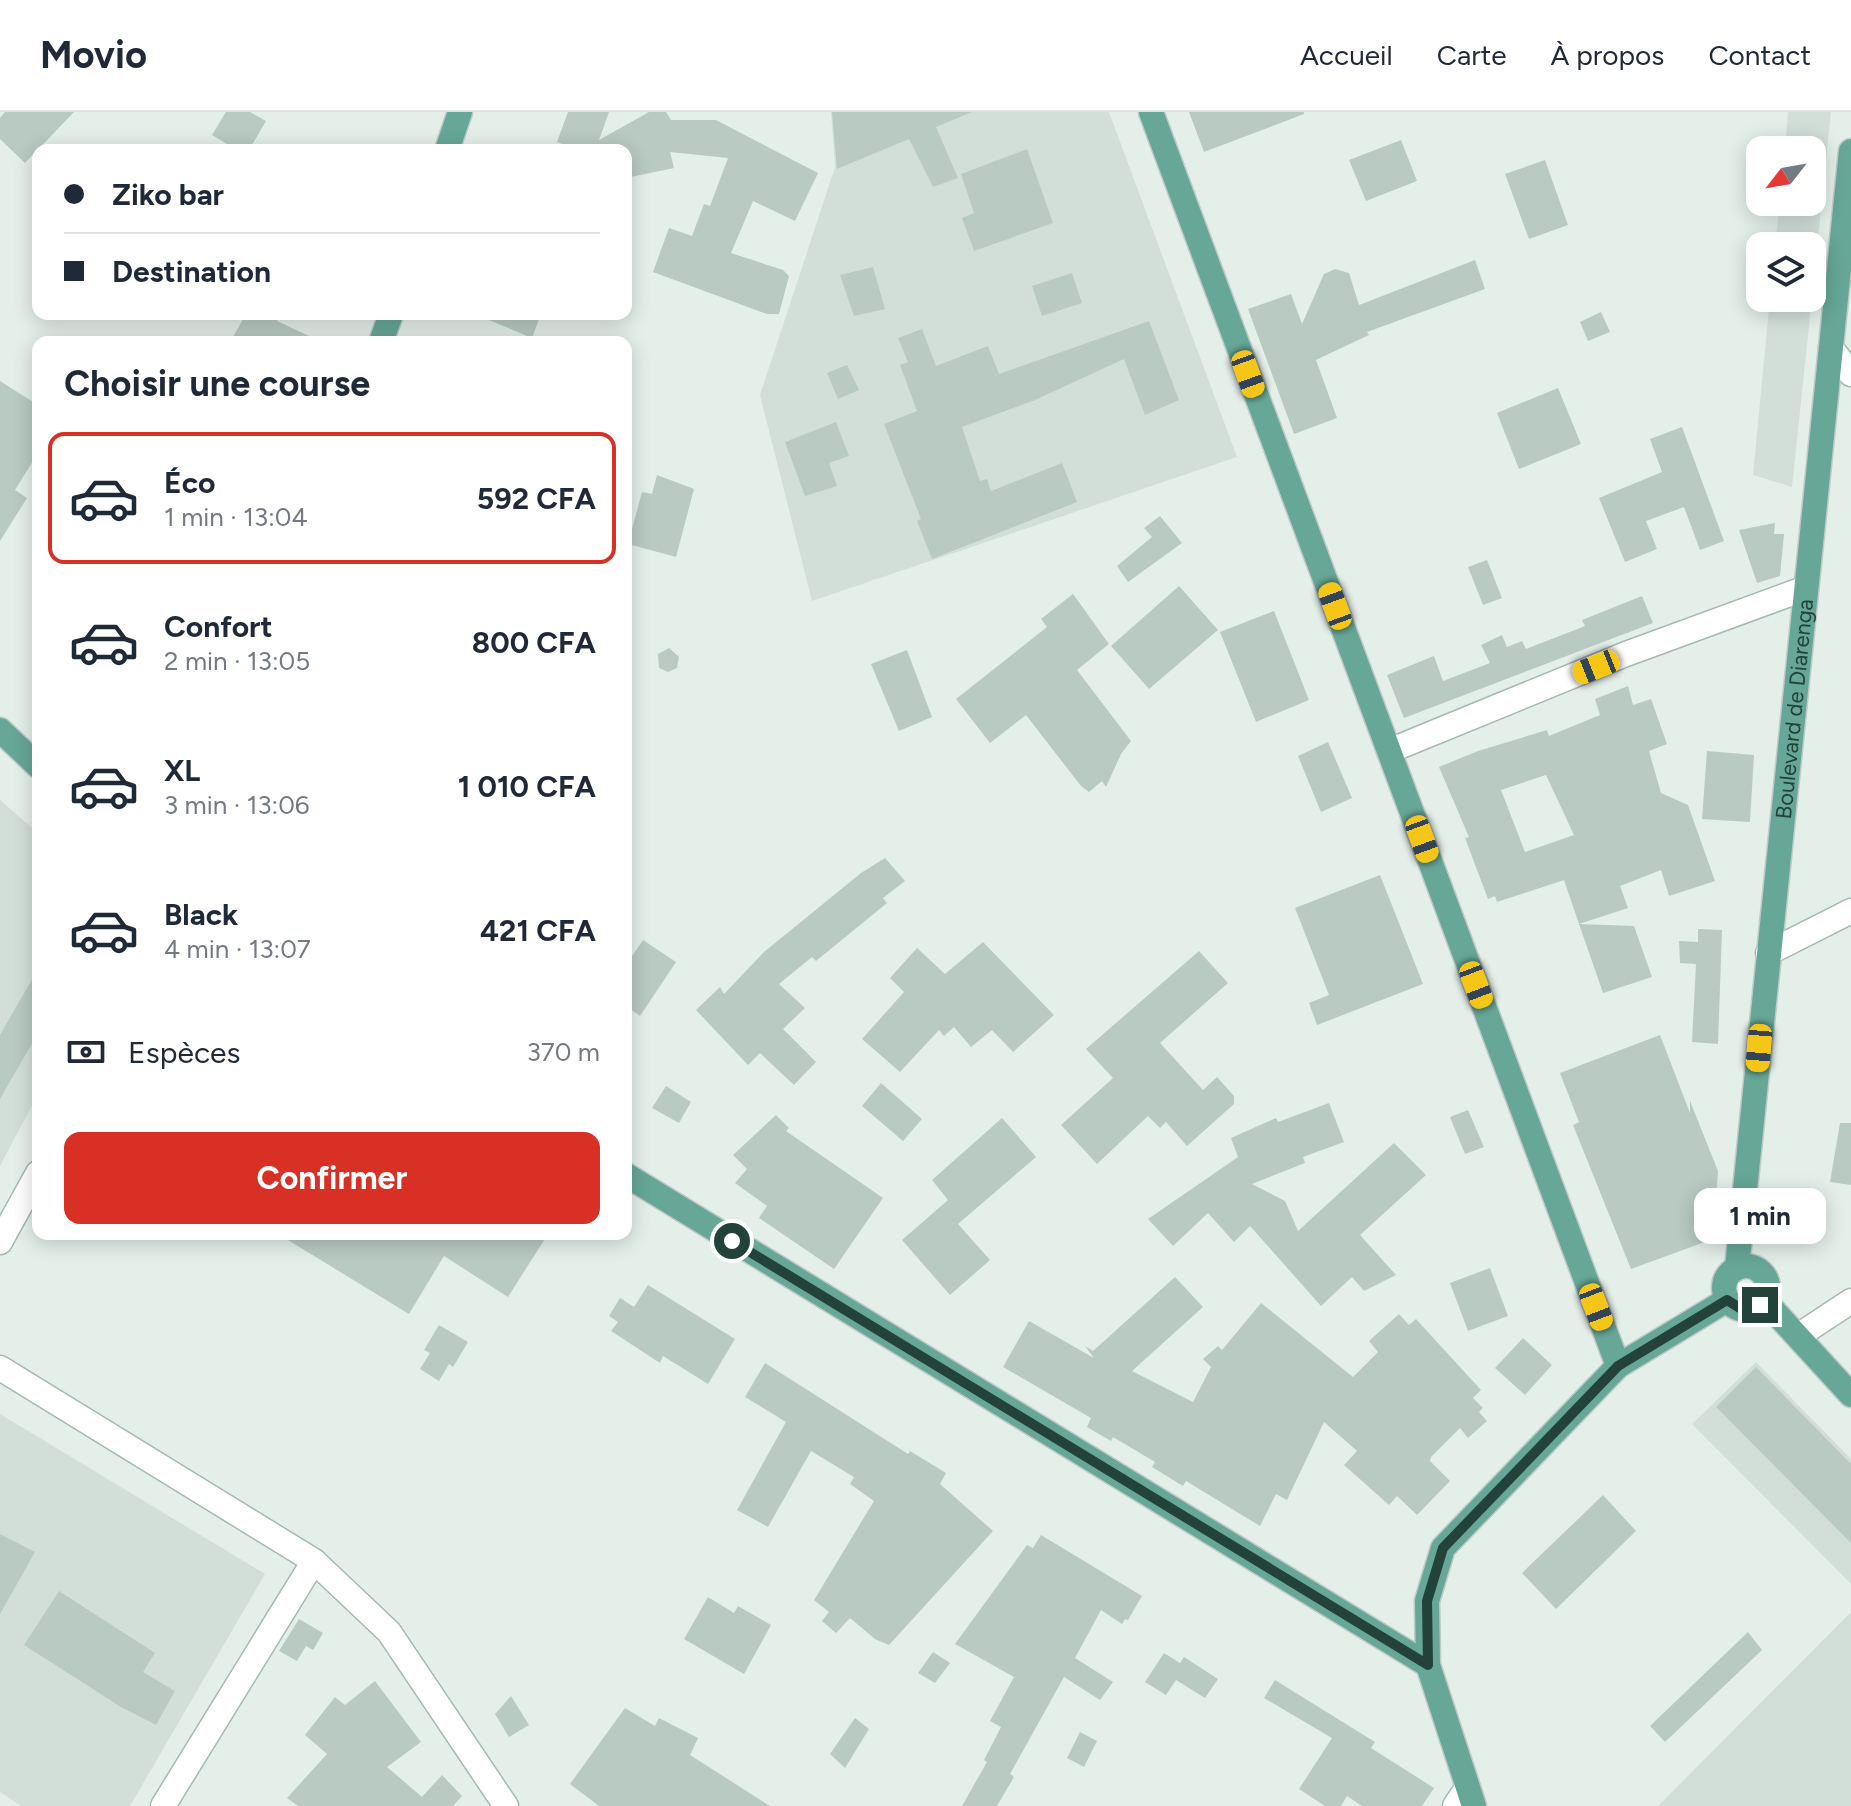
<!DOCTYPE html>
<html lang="fr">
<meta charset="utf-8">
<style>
body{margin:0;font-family:Figtree,sans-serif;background:#f6f6f7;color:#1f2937;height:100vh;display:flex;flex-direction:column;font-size:30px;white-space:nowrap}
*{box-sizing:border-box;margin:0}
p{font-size:26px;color:#747a83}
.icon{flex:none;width:44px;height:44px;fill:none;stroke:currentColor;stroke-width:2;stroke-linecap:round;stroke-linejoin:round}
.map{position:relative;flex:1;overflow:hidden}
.drawer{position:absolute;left:32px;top:224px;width:600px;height:904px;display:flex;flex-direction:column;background:#fff;border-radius:16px;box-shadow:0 4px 20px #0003}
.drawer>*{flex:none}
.guide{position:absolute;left:32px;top:32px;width:600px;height:176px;border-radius:16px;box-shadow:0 4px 20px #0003;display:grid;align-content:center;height:176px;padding:0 32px;background:#fff}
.needle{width:52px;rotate:239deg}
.tools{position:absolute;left:1746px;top:24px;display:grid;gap:16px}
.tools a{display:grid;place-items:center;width:80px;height:80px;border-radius:16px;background:#fff;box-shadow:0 4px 20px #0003;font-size:40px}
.end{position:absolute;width:36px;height:36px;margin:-18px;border:10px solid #22423a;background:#fff;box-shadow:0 0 0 4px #fff}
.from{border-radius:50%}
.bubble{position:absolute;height:56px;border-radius:16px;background:#fff;box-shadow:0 4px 20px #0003;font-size:26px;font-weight:700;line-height:56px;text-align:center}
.car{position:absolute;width:24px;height:48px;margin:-24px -12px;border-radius:10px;box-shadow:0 0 6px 2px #0007;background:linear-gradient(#f5c518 24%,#345 0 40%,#f5c518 0 76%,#345 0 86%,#f5c518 0)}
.guide b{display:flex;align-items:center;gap:28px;height:76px;font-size:30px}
.guide b+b{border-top:2px solid #e0e1e3}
.guide i{width:20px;height:20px;background:#1f2937}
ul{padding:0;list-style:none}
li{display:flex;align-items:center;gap:24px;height:132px;margin:0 16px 12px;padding:0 16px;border:4px solid transparent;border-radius:16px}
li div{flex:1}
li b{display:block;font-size:30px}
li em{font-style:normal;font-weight:700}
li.selected{border-color:#d93025}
li>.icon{width:72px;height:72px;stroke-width:1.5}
h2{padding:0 32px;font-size:36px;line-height:96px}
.pay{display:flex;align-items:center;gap:20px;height:88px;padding:0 32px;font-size:30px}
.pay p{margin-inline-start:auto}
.action{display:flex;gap:16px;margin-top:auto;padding:16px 32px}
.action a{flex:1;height:92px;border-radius:16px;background:#d93025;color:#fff;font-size:32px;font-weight:700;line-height:92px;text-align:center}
header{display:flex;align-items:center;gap:48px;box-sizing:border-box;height:112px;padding:0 40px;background:#fff;border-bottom:2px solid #e0e1e3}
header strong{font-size:38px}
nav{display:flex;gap:44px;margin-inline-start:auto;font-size:28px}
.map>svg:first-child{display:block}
.built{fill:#d2dfd9}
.building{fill:#b9cac3;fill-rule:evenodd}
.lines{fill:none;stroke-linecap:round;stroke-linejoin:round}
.minor-casing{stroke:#a6b8b2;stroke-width:27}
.major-casing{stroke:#c1cac8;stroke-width:27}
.minor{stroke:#fff;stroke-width:24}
.major{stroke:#66a797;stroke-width:24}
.route{stroke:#22423a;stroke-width:10}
.labels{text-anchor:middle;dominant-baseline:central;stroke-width:6;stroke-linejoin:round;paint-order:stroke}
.street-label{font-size:22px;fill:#22423a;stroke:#f5fbf8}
</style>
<header>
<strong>Movio</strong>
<nav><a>Accueil</a><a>Carte</a><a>À propos</a><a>Contact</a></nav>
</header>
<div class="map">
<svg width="1851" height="1694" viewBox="0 0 1851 1694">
<rect width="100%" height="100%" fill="#e4efea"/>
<path class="built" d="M831 0H1109L1237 345 812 489 760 283 835 55Z
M1788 0H1831L1812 183V134H1775L1780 90H1812V38H1785Z
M1770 186H1812L1792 375 1753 363Z
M0 688 38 721V982L0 1054Z
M1756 1250 1851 1347V1472L1692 1312Z
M0 1302 265 1462 130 1694H21L0 1680Z
M1851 1500V1694H1658Z"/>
<path class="building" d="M5 0H74L25 51 0 27V6Z
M226 0H250L266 9 249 38H237L212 23Z
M568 0H609L599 28 649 0H666L671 8H716L818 61 795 109 753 89 731 141 783 158 789 164 779 202H767L653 160 669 116 692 124 704 92 710 94 728 46 670 40 674 56 626 66V38H579L557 30Z
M832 0H972L936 15 958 66 933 75 909 27 837 57Z
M1189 0H1304V2L1204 40Z
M1401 28 1417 69 1366 89 1349 48Z
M1027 37 1053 111 974 139 962 106 974 101 961 62Z
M1545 48 1568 113 1529 127 1505 62Z
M1475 148 1485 177 1367 220 1369 223 1316 248 1337 306 1294 322 1248 197 1291 182 1302 212 1324 162 1335 157 1349 161 1359 193Z
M873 155 885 197 854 204 840 163Z
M1072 161 1082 191 1042 204 1032 174Z
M1601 200 1610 220 1588 229 1580 210Z
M246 202H281L277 209 322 230H230Z
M475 202H541L532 226Z
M1149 209 1179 288 1145 303 1124 247 1035 288 962 315 980 369 987 367 991 379 1062 351 1077 390 932 447 917 409 921 407 884 312 917 299 900 253 908 250 898 226 922 217 936 254 988 234 999 262Z
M847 253 859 278 838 287 827 261Z
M0 269 38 293V341L15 378 27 386 0 429Z
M1558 276 1581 332 1519 357 1497 301Z
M836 310 849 344 829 351 837 374 805 384 785 330Z
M1682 315 1724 429 1700 438 1684 395 1646 409 1657 437 1625 450 1599 386 1662 360 1650 327Z
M657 363 694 377 676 445 628 432 642 380 652 382Z
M1160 404 1182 431 1128 470 1117 454 1152 425 1144 416Z
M1775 411 1774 422H1784L1780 464 1757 471 1739 418Z
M1487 448 1502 486 1483 493 1468 455Z
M1179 474 1218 518 1149 577 1111 534Z
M1073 482 1109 532 1077 558 1131 629 1121 642 1106 675 1102 669 1089 680 1081 674 1026 603 990 631 956 587 1047 515 1041 507Z
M1642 484 1653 511 1404 606 1387 563 1434 544 1443 569 1490 551 1481 533 1502 523 1507 535 1522 529 1526 537 1585 514 1582 508Z
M1274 499 1309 588 1256 610 1220 520Z
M669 536 679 545 677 556 668 560 659 556 658 542Z
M907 538 932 605 899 619 871 552Z
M1628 574 1633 593 1651 587 1667 632 1649 639 1661 681 1688 693 1715 769 1669 784 1661 758 1620 774 1628 796 1579 812 1564 768 1497 790 1495 784 1488 787 1465 726 1469 725 1439 655 1478 639 1547 618 1549 624 1600 603 1595 587ZM1546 663 1574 723 1525 740 1501 678Z
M1328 630 1352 686 1321 700 1298 644Z
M1707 639 1754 643 1750 710 1702 707Z
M885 746 905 769 883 786 887 791 816 849 812 845 779 872 805 896 783 917 816 950 794 973 760 941 748 953 696 898 720 875 724 882 764 840 861 761Z
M1380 763 1423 872 1317 913 1309 891 1329 883 1295 796Z
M1579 812 1634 814 1652 865 1603 881Z
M1698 817 1722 818 1718 932 1692 930 1696 852 1680 851 1679 829 1698 830Z
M643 828 676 850 640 904 626 894V853Z
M983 830 1054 903 1013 940 992 918 971 935 954 915 944 924 939 918 900 960 862 927 904 880 890 866 917 836 945 862Z
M1199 839 1228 871 1160 931 1203 978 1217 965 1234 984V992L1187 1034 1166 1010 1160 1016 1148 1004 1097 1052 1061 1013 1113 966 1086 937Z
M38 857V921L0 987V923Z
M1660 923 1690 1001V989L1718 1059 1713 1127 1631 1157 1573 1013 1579 1010 1560 961Z
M881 971 922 1007 903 1029 862 994Z
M666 974 691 990 679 1011 652 996Z
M1329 991 1344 1030 1303 1045 1305 1051 1252 1072 1285 1089 1298 1119 1394 1031 1426 1063 1360 1123 1396 1163 1364 1179 1352 1165 1321 1194 1250 1114 1234 1130 1208 1101 1173 1134 1148 1107 1238 1045 1231 1026 1276 1006 1278 1010Z
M1468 998 1484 1035 1465 1042 1450 1005Z
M776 1003 789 1016 786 1019 883 1086 834 1157 759 1106 767 1094 735 1071 747 1057 733 1043Z
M1002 1006 1036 1045 958 1112 990 1148 950 1183 902 1128 948 1088 932 1068Z
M1840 1011H1851V1073L1830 1070Z
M278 1122H548L508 1185 444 1144 409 1202Z
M1490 1156 1508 1204 1468 1219 1450 1171Z
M1175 1165 1203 1195 1132 1259 1193 1290 1211 1255 1203 1247 1218 1234 1222 1238 1261 1191 1353 1265 1378 1240 1369 1229 1399 1202 1409 1213 1416 1207 1481 1278 1473 1286 1483 1296 1479 1300 1487 1309 1468 1326 1460 1316 1431 1345 1430 1349 1450 1369 1417 1403 1397 1384 1389 1393 1344 1353 1357 1339 1324 1310 1287 1388 1276 1382 1260 1414 1186 1369 1183 1374 1152 1355 1155 1350 1113 1325 1111 1329 1087 1315 1091 1306 1003 1255 1029 1209 1094 1246 1085 1234 1093 1239Z
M648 1173 735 1227 708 1272 663 1244 660 1251 611 1219 618 1210 609 1204 620 1186 634 1195Z
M439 1213 468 1230 453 1255 449 1252 439 1269 420 1257 430 1241 424 1238Z
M1523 1226 1552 1253 1525 1283 1495 1256Z
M765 1251 908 1342 910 1339 946 1361 940 1372 993 1419 889 1533 875 1527 850 1506 836 1521 822 1509 829 1500 814 1488 874 1389 850 1372 854 1365 811 1339 768 1415 737 1398 786 1310 745 1285Z
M1756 1255 1851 1352V1431L1716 1295Z
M1603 1383 1636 1419 1556 1497 1522 1461Z
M0 1422 35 1440 0 1502Z
M1041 1423 1142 1484 1128 1508 1125 1507 1122 1512 1101 1498 1075 1546 1113 1570 1100 1588 1064 1565 1010 1662 1014 1665 997 1694H962L987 1650 984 1648 1001 1615 990 1609 1014 1565 955 1532 1027 1433 1033 1436Z
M59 1479 155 1541 143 1560 175 1579 156 1613 121 1595 24 1533Z
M708 1485 734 1501 738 1494 771 1513 744 1562 684 1527Z
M299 1507 323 1521 313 1538 306 1534 297 1549 279 1539Z
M1748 1520 1762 1538 1665 1630 1650 1614Z
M933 1540 950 1551 935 1571 918 1561Z
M1164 1541 1180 1551 1184 1545 1218 1567 1205 1586 1176 1568 1166 1583 1145 1570Z
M1275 1568 1375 1630 1371 1636 1434 1676 1422 1694H1362L1347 1684 1341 1694H1325L1299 1677 1332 1626 1264 1586Z
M375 1569 421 1630 387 1655 422 1685 442 1663 462 1684 453 1694H298L287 1686 327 1642 305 1623 335 1585 345 1593Z
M511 1584 529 1613 509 1625 495 1602Z
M625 1596 655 1614 659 1606 698 1626 690 1643 770 1694H599L570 1672Z
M855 1606 869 1617 845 1656 830 1642Z
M1080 1620 1097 1629 1084 1655 1067 1646Z"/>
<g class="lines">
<g class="minor-casing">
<path id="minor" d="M1831 236 1851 262
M1389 639 1626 542 1806 476
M1768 841 1851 799
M0 1130 38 1061
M1798 1224 1851 1189
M0 1256 314 1449 389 1520 506 1694
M163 1694 314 1449
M1455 1694 1467 1676"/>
</g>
<g class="major-casing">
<g id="major">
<path d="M1151 0 1618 1254"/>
<path d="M447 38 460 0"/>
<path d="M381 230 391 202"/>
<path d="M0 618 38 654"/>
<path d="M626 1063 1428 1553"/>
<circle cx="1746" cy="1176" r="22"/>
<path id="s1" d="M1737 1156 1851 39"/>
<path d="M1764 1188 1851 1283"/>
<path d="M1474 1694 1428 1553 1427 1489 1443 1436 1618 1254 1727 1188"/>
</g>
</g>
<use href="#minor" class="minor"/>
<use href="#major" class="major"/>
</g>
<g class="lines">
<path class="route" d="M732 1129 1428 1553 1427 1489 1443 1436 1618 1254 1727 1188 1743 1198 1760 1193"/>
</g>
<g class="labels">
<g class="street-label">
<text stroke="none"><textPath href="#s1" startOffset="562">Boulevard de Diarenga</textPath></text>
</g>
</g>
</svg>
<div class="tools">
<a><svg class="needle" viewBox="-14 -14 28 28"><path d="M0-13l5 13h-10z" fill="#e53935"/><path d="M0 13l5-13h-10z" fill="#747a83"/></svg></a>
<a><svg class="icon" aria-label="layers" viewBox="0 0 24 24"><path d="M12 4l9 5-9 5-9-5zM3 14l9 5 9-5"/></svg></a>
</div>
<i class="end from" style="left:732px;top:1129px"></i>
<i class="end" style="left:1760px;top:1193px"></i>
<div class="bubble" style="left:1694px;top:1076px;width:132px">1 min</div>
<i class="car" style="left:1248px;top:262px;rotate:160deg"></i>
<i class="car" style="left:1335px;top:494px;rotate:340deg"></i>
<i class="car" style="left:1596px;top:555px;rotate:248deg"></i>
<i class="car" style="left:1422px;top:727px;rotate:160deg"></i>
<i class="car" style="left:1476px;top:873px;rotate:159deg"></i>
<i class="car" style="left:1759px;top:936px;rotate:185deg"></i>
<i class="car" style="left:1596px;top:1195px;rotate:159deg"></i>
<div class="guide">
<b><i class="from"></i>Ziko bar</b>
<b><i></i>Destination</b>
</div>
<section class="drawer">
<h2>Choisir une course</h2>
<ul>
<li class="selected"><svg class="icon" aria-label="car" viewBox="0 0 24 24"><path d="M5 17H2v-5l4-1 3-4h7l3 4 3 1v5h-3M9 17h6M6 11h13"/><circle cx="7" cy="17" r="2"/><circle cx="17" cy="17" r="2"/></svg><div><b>Éco</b><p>1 min · 13:04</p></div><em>592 CFA</em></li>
<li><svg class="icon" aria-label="car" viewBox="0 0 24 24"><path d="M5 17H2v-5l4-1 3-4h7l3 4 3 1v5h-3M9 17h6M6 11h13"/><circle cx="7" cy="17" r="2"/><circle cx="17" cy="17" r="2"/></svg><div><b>Confort</b><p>2 min · 13:05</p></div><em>800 CFA</em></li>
<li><svg class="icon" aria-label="car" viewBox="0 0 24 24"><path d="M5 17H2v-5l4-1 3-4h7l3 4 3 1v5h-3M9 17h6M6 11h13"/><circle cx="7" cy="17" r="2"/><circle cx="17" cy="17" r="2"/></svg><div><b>XL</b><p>3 min · 13:06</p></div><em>1 010 CFA</em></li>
<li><svg class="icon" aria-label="car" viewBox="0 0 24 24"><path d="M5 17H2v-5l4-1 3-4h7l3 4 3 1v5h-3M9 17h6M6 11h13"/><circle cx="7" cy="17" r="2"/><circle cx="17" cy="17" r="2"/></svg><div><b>Black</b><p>4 min · 13:07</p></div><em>421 CFA</em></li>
</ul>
<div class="pay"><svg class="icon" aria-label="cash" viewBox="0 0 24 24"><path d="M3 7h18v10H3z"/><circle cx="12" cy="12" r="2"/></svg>Espèces<p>370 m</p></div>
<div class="action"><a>Confirmer</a></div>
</section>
</div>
